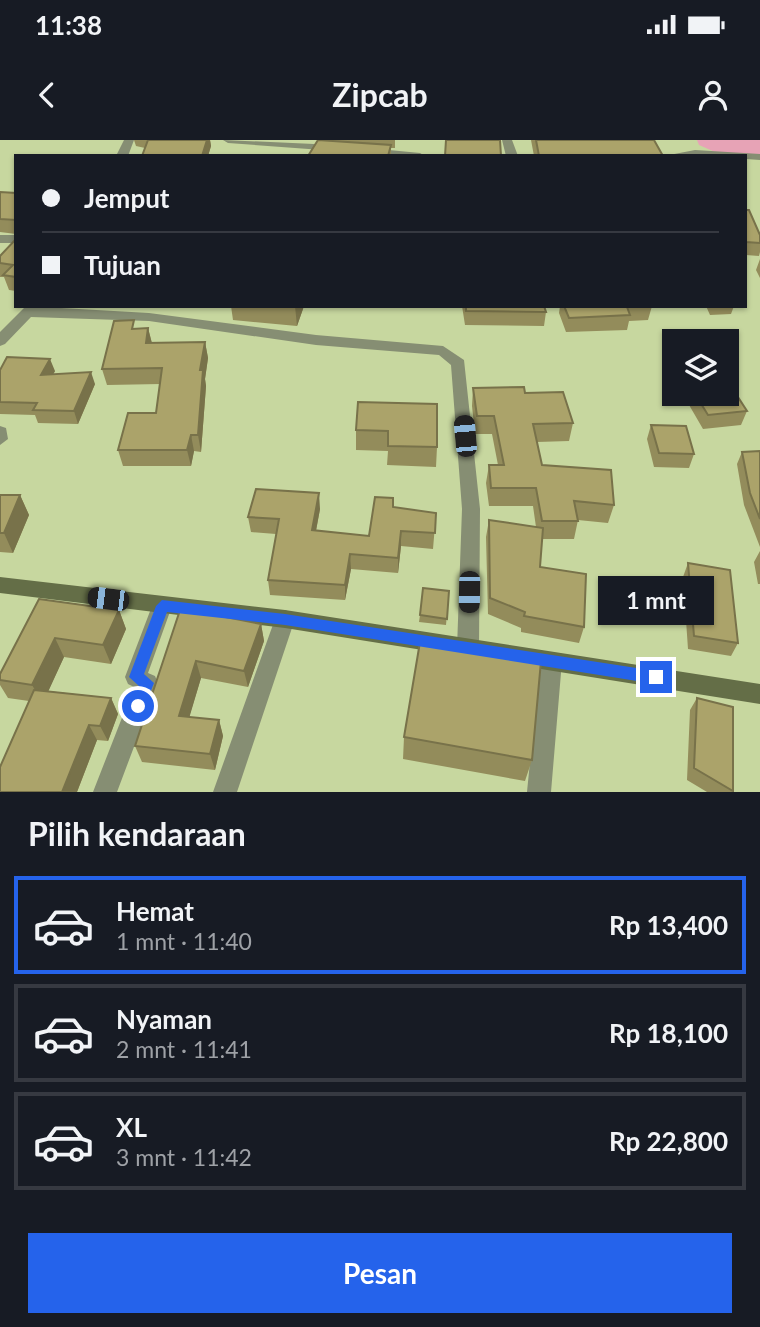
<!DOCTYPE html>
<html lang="id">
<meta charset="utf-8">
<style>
body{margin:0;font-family:Lato,sans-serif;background:#20242c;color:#f1f3f6;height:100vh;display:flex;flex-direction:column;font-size:26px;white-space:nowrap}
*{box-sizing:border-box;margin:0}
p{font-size:23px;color:#9ea1a6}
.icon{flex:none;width:38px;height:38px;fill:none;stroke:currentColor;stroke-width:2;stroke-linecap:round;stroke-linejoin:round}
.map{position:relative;height:652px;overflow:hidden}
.panel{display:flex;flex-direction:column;background:#171b24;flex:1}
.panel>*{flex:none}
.hud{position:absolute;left:14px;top:14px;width:733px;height:154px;border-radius:0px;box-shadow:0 2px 5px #0004;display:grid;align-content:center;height:154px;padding:0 28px;background:#171b24}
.fabs{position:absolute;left:662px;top:189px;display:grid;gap:14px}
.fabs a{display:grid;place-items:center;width:77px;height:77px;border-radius:0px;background:#171b24;box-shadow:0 2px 5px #0004;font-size:35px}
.end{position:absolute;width:32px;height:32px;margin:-16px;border:9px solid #2563eb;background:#fff;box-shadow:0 0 0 4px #fff}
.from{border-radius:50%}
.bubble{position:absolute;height:49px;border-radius:0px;background:#171b24;box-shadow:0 2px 5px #0004;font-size:23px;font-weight:700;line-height:49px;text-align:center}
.car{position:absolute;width:21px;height:42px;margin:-21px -10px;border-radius:9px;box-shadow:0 0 5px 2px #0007;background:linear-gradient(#222 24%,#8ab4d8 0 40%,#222 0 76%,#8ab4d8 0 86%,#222 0)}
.hud b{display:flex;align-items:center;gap:24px;height:66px;font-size:26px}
.hud b+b{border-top:2px solid #363941}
.hud i{width:18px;height:18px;background:#f1f3f6}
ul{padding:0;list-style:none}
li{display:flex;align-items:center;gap:21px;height:98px;margin:0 14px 10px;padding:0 14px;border:4px solid #363941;border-radius:0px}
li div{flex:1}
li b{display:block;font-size:26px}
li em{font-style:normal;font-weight:700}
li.on{border-color:#2563eb}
li>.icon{width:63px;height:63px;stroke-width:1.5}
h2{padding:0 28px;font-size:32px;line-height:84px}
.primary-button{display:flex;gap:14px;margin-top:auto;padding:14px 28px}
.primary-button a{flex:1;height:80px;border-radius:0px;background:#2563eb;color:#fff;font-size:28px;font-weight:700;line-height:80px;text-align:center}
.status{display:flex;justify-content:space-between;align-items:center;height:49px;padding:0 35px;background:#171b24;direction:ltr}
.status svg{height:19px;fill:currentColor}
header{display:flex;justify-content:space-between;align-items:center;height:91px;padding:0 28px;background:#171b24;font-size:32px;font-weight:700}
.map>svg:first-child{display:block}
.green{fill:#e7a3b6}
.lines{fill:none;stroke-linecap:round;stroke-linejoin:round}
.minor{fill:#868e73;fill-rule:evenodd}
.secondary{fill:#646e47;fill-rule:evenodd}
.wall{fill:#938c5b}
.shaded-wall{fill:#78724a}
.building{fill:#aba36a;stroke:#78724a;stroke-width:2}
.route{fill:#2563eb}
</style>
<div class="status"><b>11:38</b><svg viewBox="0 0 49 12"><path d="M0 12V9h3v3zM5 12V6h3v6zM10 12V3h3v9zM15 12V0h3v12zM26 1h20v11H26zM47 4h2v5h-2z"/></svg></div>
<header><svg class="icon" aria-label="back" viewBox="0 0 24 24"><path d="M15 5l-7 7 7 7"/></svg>Zipcab<svg class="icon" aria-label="person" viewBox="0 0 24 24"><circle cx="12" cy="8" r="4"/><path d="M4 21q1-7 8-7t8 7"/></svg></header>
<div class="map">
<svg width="760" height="652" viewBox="0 0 760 652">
<rect width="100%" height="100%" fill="#c7d79f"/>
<path class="green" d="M697 0H760V15L715 12 699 5Z"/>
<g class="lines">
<path class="minor" d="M124 0H134L128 16H116Z
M223 0 336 5 342 8 336 11 228 3Z
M502 0H512L518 16H506Z
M368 8 420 13 425 16 364 13V9Z
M695 10 760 14V20L746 19V16H664Z
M0 95H16V103H0Z
M26 166 149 173 316 195 443 206 464 220 480 369 479 508 475 514 468 517 461 514 457 508 462 369 451 225 439 215 316 205 149 181 31 177 5 204 0 206V192Z
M0 286 6 288 8 299 0 305Z
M162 458 169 460 172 466 148 533 155 536 158 543 117 652H93L134 547 128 544 125 537 152 466 155 460Z
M285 470 292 473 295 479 237 652H213L275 479 278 473Z
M551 512 559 514 562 521 551 652H527L540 521 543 514Z"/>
<path class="secondary" d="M0 437 285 470 760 544V564L285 488 0 453Z"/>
</g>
<path class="wall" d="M134 0H210L211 6 208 16H142L145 8 136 6Z
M326 0H395V8H391V16H308Z
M531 0H654L663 16H534Z
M0 52 16 53V94L0 92Z
M746 70 760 95V112L759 116 746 115Z
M16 99V151L9 150 4 137H0V116Z
M760 119V138L756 130Z
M231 166H304L297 186 233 180Z
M462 166H544L546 172 544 186 465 185Z
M560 166H652L648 180 629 181 627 190 566 192 559 173Z
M706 166H734L731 174 710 175Z
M148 188 152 203 205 202 208 218 205 239 206 246 201 312 194 311 191 326H123L118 310 156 273 160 244 107 245 102 229 136 189Z
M0 230 55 231 53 234 95 244 78 284 38 283 35 275 0 274Z
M473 248 525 253 573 283 569 301 537 302 542 325 614 365 608 383 578 380 574 399H542L540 427 584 487 579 503 521 492V488L488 474 486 397 489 380 536 387 533 366H489L486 343 489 325H498L492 294H475L472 266Z
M686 254H718L747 271 741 285 703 289 685 258Z
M358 262 437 307 436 327 387 325 388 311 356 310V290Z
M651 285 694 314 689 328 654 327 647 299Z
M760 311V407L744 365 737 324 742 312Z
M0 355H20L29 375 13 413 0 412Z
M393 367 436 373 433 409 401 406 398 433 351 429 345 460 270 455 268 440 276 394 251 392 248 377 320 369 316 391 369 396Z
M760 411V444H758L754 422Z
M688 423 738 503 731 516 688 509 683 437Z
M449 451 446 485 419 482 420 475Z
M39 459 119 470 126 489 111 524 64 517 48 551 111 558 118 574 108 601 97 600 77 652H0L29 561 8 558 0 545V534Z
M213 475 261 484 264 501 248 547 201 538 189 577 219 580 223 596 215 630 142 622 135 606Z
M697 558 733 652H707L687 640 690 570Z
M404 597 532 620 525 641 403 619Z"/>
<path class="shaded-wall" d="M207 0H210L211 6 208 16H202Z
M295 166H304L297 186Z
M148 188 152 204 146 203Z
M205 202 208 218 205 239 206 246 201 312 198 295 200 230Z
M50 219 55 231 46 248 41 235Z
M91 232 95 244 78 284 74 271Z
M191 295 194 311 191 326 187 310Z
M319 353 320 369 313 406 312 390Z
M20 355 29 375 13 413 4 393Z
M401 391V406L398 433V418Z
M350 414 351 429 345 460V445Z
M119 470 126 489 111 524 103 505Z
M261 484 264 501 248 547 244 531Z
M55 498 64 517 43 563 32 545Z
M196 521 201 538 185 592 179 576Z
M111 558 118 574 108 601 100 586Z
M219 580 223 596 215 630 210 614Z
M89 585 97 600 77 652H62Z"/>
<path class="building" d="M148 0H207L202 16H142Z
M318 0 391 5 388 16H308Z
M446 0H500L501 16H445Z
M536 0H654L663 16H539Z
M0 52 16 53V80L0 79Z
M746 70H749L760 95V103L746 102Z
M16 99V137L3 135 13 125 0 123V116Z
M466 166H544L546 172 466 171Z
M564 166H638L627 167 630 175 569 178Z
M134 180 132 189 148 188 146 203 205 202 200 230H203L198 295H191L187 310H118L128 273H156L162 228 102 229 114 181Z
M7 217 50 219 41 235 91 232 74 271 33 270 37 263 0 262V230Z
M524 247 525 253 563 252 573 283 533 284 542 325 611 330 614 365 574 361 578 381H542L536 348H491L489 325H504L494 276H477L473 248Z
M695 254H718L719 255 736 254 747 271 708 275Z
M358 262 437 264V307L388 306V291L356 290Z
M651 285 686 286 694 314 659 313Z
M760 311V379L750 353 742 312Z
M256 349 319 353 312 390 369 396 375 357 393 358V367L436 373 435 393 401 391 398 418 350 414 345 445 268 440 279 379 248 377Z
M0 355H20L4 393H0Z
M489 380 543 388 540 427 586 434 584 487 524 476 525 472 490 458Z
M688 423 730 430 738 503 694 496Z
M423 448 449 451 447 479 420 475Z
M39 459 119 470 103 505 55 498 32 545 0 540V534Z
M181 467 211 470 210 474 261 484 244 531 196 521 179 576 219 580 210 614 135 606Z
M420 502 541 521 532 620 404 597Z
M34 550 111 558 100 586 89 585 62 652H0V627Z
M697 558 733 567V651L694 628Z"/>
<path class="route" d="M162 460 285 474 656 531 663 537 656 544 285 485 167 472 144 534 154 543 143 571 138 573 131 566 139 546 129 537 156 466Z"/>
</svg>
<div class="fabs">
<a><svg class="icon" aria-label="layers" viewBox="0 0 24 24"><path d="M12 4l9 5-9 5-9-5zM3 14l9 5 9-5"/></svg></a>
</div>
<i class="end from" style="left:138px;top:566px"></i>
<i class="end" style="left:656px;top:537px"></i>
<div class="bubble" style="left:598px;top:436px;width:116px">1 mnt</div>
<i class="car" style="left:465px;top:296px;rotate:355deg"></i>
<i class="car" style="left:469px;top:452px;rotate:181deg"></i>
<i class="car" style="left:108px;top:459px;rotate:277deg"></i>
<div class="hud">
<b><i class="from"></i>Jemput</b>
<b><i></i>Tujuan</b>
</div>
</div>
<section class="panel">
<h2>Pilih kendaraan</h2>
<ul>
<li class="on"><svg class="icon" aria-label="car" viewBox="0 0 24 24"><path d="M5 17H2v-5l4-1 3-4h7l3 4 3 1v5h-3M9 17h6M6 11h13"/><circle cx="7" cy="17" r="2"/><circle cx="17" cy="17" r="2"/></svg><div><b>Hemat</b><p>1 mnt · 11:40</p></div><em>Rp 13,400</em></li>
<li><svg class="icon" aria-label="car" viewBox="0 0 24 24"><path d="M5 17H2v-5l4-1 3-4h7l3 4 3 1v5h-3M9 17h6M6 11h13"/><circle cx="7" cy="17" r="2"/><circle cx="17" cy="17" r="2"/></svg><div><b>Nyaman</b><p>2 mnt · 11:41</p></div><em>Rp 18,100</em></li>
<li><svg class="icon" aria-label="car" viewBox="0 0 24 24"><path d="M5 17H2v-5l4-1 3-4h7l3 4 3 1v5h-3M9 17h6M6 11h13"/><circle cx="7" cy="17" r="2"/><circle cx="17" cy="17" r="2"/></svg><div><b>XL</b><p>3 mnt · 11:42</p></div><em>Rp 22,800</em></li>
</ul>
<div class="primary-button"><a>Pesan</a></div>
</section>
